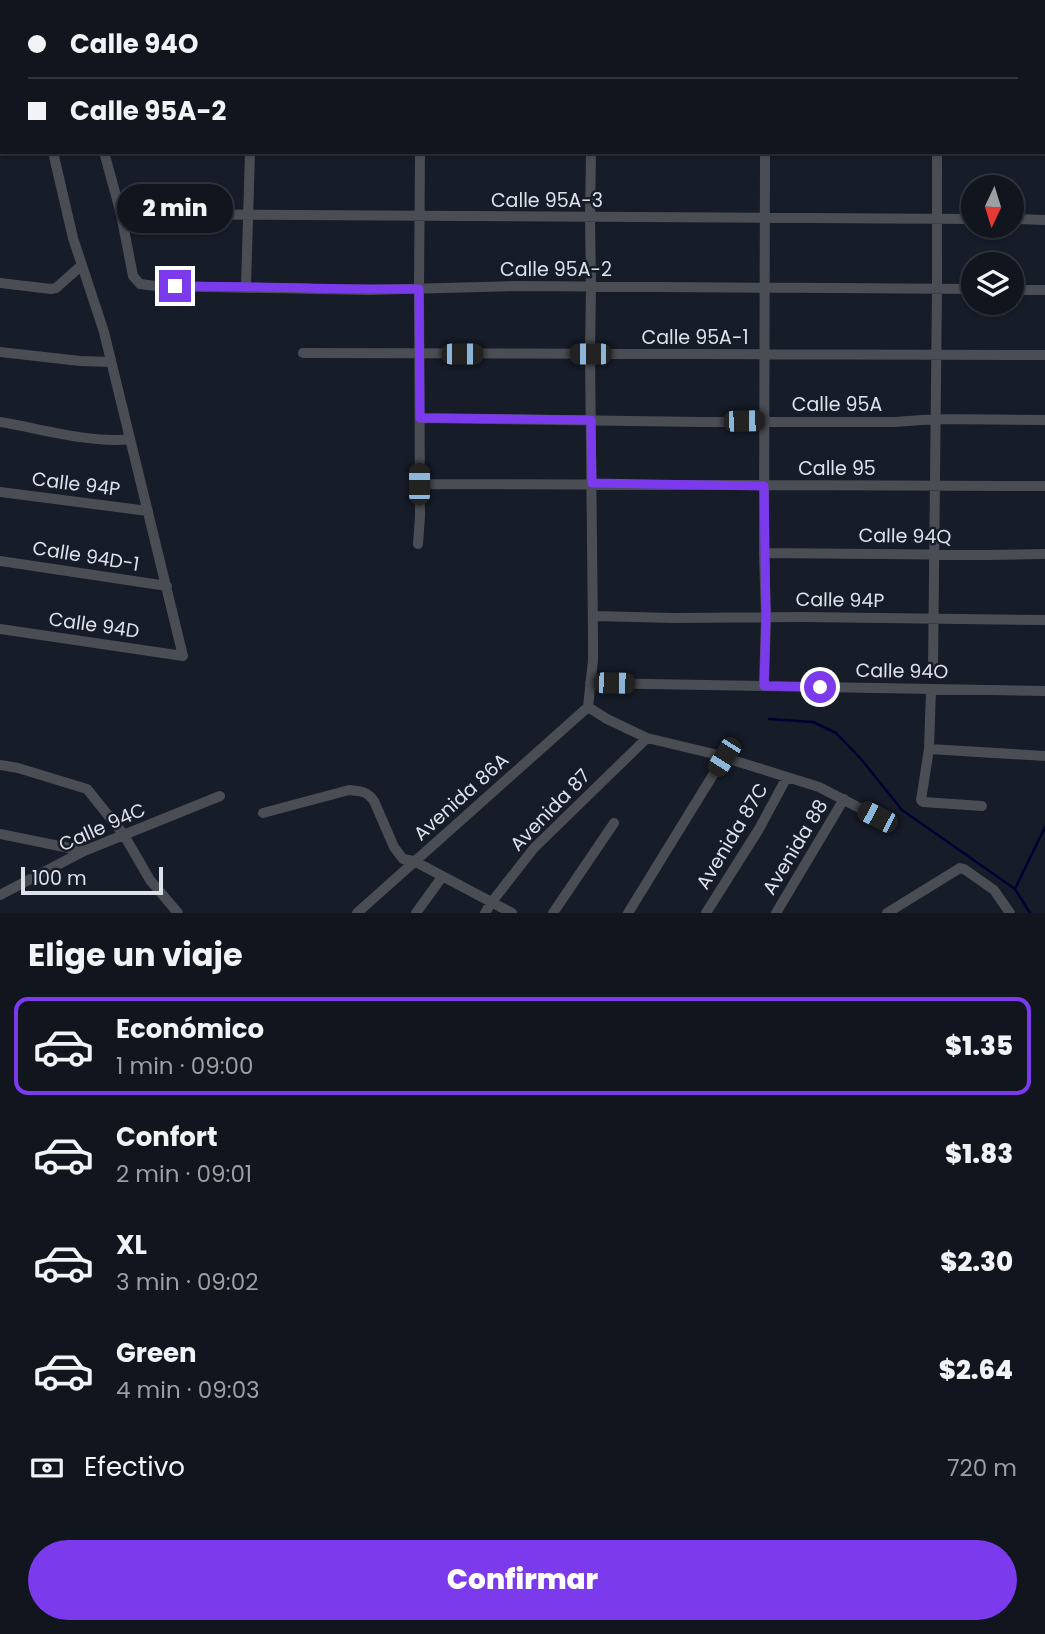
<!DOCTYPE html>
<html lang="es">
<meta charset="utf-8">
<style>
body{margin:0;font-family:Poppins,sans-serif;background:#191e27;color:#f1f3f6;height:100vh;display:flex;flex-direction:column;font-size:26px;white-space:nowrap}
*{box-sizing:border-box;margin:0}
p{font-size:23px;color:#9c9fa4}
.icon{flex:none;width:38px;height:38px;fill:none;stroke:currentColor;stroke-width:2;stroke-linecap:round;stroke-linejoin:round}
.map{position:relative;height:913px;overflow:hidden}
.sheet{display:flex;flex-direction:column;background:#10151e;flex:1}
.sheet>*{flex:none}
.hud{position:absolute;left:0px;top:0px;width:1046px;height:154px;box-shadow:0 2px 5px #0004,0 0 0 2px #30343c;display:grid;align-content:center;height:154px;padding:0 28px;background:#10151e}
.needle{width:46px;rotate:184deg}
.tools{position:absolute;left:961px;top:175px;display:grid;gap:14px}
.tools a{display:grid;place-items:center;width:63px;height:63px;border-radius:50%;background:#10151e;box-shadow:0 2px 5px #0004,0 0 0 2px #30343c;font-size:35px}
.scale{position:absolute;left:21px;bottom:18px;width:142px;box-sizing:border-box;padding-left:7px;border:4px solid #dce1ea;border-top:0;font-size:19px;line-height:24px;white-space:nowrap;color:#dce1ea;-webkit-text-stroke:5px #161c28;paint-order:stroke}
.end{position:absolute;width:32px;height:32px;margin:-16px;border:9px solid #7c3aed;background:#fff;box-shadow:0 0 0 4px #fff}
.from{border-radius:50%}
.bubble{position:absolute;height:49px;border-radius:24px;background:#10151e;box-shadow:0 2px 5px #0004,0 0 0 2px #30343c;font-size:23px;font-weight:800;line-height:49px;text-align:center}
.car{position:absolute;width:21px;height:42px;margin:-21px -10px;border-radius:9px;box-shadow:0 0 5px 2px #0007;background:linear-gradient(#222 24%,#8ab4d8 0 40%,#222 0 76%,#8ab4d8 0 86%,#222 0)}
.hud b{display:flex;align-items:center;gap:24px;height:66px;font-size:26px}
.hud b+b{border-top:2px solid #30343c}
.hud i{width:18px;height:18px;background:#f1f3f6}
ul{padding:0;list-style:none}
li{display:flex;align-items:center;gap:21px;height:98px;margin:0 14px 10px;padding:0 14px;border:4px solid transparent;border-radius:14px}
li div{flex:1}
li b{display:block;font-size:26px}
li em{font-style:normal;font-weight:800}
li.selected{border-color:#7c3aed}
li>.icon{width:63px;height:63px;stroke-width:1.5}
h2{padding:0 28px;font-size:32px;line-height:84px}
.pay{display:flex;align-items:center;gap:18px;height:77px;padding:0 28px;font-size:26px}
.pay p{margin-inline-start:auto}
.action{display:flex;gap:14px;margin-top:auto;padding:14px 28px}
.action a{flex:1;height:80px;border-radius:42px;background:#7c3aed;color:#fff;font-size:28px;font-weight:800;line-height:80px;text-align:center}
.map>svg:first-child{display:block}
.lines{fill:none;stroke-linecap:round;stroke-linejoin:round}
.stream{stroke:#000032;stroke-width:2.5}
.minor{stroke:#4a4d54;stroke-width:10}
.route{stroke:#7c3aed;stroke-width:9}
.labels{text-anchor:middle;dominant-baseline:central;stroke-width:5;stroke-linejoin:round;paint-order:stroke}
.street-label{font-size:19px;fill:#dce1ea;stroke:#161c28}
</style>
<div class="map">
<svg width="1045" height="913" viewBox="0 0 1045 913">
<rect width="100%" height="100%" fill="#161c28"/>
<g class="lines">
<path class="stream" d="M769 719 813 722 836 733 861 759 902 810 1015 889 1030 913
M1015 889 1045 827"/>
<path class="minor" d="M10 0V2
M67 0V2
M416 0V2
M0 143H2
M104 152 121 214 133 276 140 284 156 286 368 290 516 286 973 289
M591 152 590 217 591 286 590 354 593 634V660L588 707 607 719 647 738 710 753 819 787 877 817
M121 214 973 219
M1012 219 1045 220
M0 283 51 289 56 288 82 265
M246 286 250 152
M1012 290H1045
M0 352 80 361 111 362
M303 353 1045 355
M420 418 702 422H895L935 419 1045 420
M0 422C38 428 92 444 130 439
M419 484 1045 486
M0 492 148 511
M418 544 420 516 419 289 420 152
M764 553 986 555 1045 554
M0 561 167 586
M593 616 674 618 804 617 1045 620
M0 629 183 656 104 332 73 238 53 152
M933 670 937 288V152
M590 683 1045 691
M764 686 766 617 764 553 765 152
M931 690 929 749 921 800 923 802 982 806
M929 749 1045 756
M0 765 18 768 87 789 124 835 150 880 178 913
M263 813 349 790C360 791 367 791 374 801L394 847 403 859 414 861 512 913
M0 834 84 851
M0 895 84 851 220 796
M357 913 588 707
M416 913 442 877
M485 913 491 903 534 848 647 738
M553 913 614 823
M628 913 724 757
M706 913 759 829 787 777
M776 913 844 799
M887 913 960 868 964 869 994 890 1010 913"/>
</g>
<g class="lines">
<path class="route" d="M175 286C256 286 337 290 419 289L420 418 591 420 592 483 764 486 766 617 764 686 820 687"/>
</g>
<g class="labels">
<g class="street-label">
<text x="547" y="200">Calle 95A-3</text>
<text x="556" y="269">Calle 95A-2</text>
<text x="695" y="337">Calle 95A-1</text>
<text x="837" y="404">Calle 95A</text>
<text x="837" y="468">Calle 95</text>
<text transform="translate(76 484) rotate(7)">Calle 94P</text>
<text transform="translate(905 536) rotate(1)">Calle 94Q</text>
<text transform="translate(86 556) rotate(9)">Calle 94D-1</text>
<text transform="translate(840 600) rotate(1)">Calle 94P</text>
<text transform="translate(94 625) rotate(8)">Calle 94D</text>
<text transform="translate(902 671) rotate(1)">Calle 94O</text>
<text transform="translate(461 797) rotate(-42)">Avenida 86A</text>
<text transform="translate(550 810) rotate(-46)">Avenida 87</text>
<text transform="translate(102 827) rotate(-24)">Calle 94C</text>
<text transform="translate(732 836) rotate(-59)">Avenida 87C</text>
<text transform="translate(795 847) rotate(-59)">Avenida 88</text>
</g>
</g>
</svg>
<div class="tools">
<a><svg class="needle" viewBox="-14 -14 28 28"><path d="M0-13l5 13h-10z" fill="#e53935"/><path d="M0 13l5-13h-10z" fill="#9c9fa4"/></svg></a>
<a><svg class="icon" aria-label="layers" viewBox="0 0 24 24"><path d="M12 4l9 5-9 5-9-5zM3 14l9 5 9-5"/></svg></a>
</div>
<div class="scale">100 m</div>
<i class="end from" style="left:820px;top:687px"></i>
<i class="end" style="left:175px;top:286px"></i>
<div class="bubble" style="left:117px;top:184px;width:116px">2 min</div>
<i class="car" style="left:462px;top:354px;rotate:90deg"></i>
<i class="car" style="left:590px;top:354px;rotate:270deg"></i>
<i class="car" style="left:744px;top:421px;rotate:89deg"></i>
<i class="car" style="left:419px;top:484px;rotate:0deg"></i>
<i class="car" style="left:614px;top:683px;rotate:91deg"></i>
<i class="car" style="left:724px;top:757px;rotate:212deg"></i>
<i class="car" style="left:877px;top:817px;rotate:297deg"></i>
<div class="hud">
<b><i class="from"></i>Calle 94O</b>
<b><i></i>Calle 95A-2</b>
</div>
</div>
<section class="sheet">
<h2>Elige un viaje</h2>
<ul>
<li class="selected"><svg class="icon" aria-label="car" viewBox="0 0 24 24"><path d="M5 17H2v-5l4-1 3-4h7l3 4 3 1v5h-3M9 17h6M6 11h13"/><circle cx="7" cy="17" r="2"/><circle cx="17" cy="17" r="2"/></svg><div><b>Económico</b><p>1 min · 09:00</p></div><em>$1.35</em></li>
<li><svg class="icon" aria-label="car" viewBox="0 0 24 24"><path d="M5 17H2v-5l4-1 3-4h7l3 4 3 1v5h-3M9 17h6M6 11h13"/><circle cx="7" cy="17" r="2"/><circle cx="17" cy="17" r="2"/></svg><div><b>Confort</b><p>2 min · 09:01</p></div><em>$1.83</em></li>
<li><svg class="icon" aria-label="car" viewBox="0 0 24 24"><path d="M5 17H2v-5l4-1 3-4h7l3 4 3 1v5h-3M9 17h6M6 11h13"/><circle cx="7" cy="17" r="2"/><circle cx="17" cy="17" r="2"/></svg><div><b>XL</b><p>3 min · 09:02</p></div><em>$2.30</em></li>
<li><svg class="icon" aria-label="car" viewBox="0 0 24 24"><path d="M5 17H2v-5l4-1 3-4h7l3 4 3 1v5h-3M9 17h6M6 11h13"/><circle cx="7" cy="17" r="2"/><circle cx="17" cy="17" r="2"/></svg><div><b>Green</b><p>4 min · 09:03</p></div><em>$2.64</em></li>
</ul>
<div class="pay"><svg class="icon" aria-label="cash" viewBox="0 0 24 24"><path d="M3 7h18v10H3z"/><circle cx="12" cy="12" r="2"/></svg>Efectivo<p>720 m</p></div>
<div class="action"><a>Confirmar</a></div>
</section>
